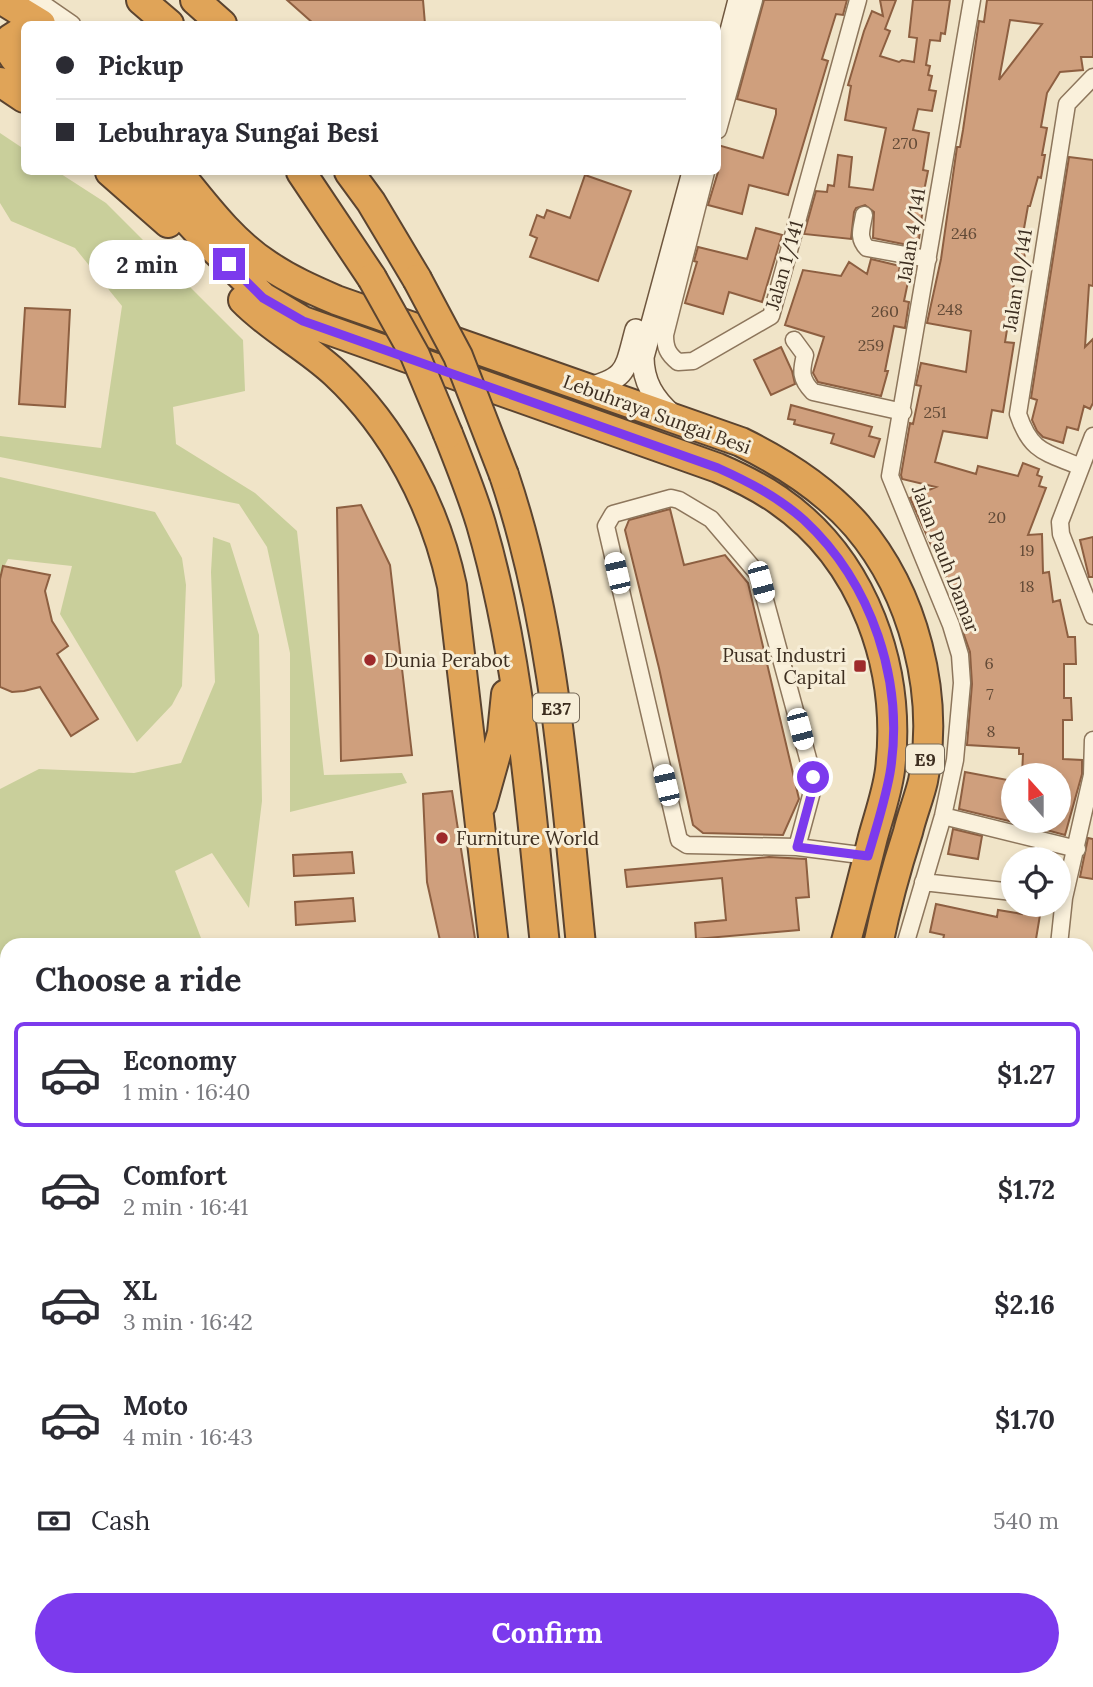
<!DOCTYPE html>
<meta charset="utf-8">
<style>
body{margin:0;font-family:Lora,serif;background:#f7f7f7;color:#2b2b33;height:100vh;display:flex;flex-direction:column;font-size:26px;white-space:nowrap}
*{box-sizing:border-box;margin:0}
p{font-size:23px;color:#7c7c81}
.icon{flex:none;width:38px;height:38px;fill:none;stroke:currentColor;stroke-width:2;stroke-linecap:round;stroke-linejoin:round}
.map{position:relative;flex:1;overflow:hidden}
.sheet{position:absolute;left:0px;top:938px;width:1094px;height:749px;display:flex;flex-direction:column;background:#fff;border-radius:21px 21px 0 0;box-shadow:0 4px 10px #0003}
.sheet>*{flex:none}
.guide{position:absolute;left:21px;top:21px;width:700px;height:154px;border-radius:10px;box-shadow:0 4px 10px #0003;display:grid;align-content:center;height:154px;padding:0 35px;background:#fff}
.needle{width:46px;rotate:339deg}
.buttons{position:absolute;left:1001px;top:763px;display:grid;gap:14px}
.buttons a{display:grid;place-items:center;width:70px;height:70px;border-radius:50%;background:#fff;box-shadow:0 4px 10px #0003;font-size:35px}
.end{position:absolute;width:32px;height:32px;margin:-16px;border:9px solid #7c3aed;background:#fff;box-shadow:0 0 0 4px #fff}
.from{border-radius:50%}
.bubble{position:absolute;height:49px;border-radius:24px;background:#fff;box-shadow:0 4px 10px #0003;font-size:23px;font-weight:700;line-height:49px;text-align:center}
.car{position:absolute;width:21px;height:42px;margin:-21px -10px;border-radius:9px;box-shadow:0 0 5px 2px #0007;background:linear-gradient(#fff 24%,#345 0 40%,#fff 0 76%,#345 0 86%,#fff 0)}
.guide b{display:flex;align-items:center;gap:24px;height:66px;font-size:26px}
.guide b+b{border-top:2px solid #e1e1e2}
.guide i{width:18px;height:18px;background:#2b2b33}
ul{padding:0;list-style:none}
li{display:flex;align-items:center;gap:21px;height:105px;margin:0 14px 10px;padding:0 21px;border:4px solid transparent;border-radius:10px}
li div{flex:1}
li b{display:block;font-size:26px}
li em{font-style:normal;font-weight:700}
li.active{border-color:#7c3aed}
li>.icon{width:63px;height:63px;stroke-width:1.5}
h2{padding:0 35px;font-size:32px;line-height:84px}
.pay{display:flex;align-items:center;gap:18px;height:77px;padding:0 35px;font-size:26px}
.pay p{margin-inline-start:auto}
.action{display:flex;gap:14px;margin-top:auto;padding:14px 35px}
.action a{flex:1;height:80px;border-radius:42px;background:#7c3aed;color:#fff;font-size:28px;font-weight:700;line-height:80px;text-align:center}
.map>svg:first-child{display:block}
.green{fill:#c9cf9b}
.water{fill:#a9c4bc;stroke:#6f938a;stroke-width:2}
.building{fill:#cf9f7d;stroke:#8d5f41;stroke-width:2;fill-rule:evenodd}
.lines{fill:none;stroke-linecap:round;stroke-linejoin:round}
.street-casing{stroke:#8d765c;stroke-width:19}
.secondary-casing{stroke:#6f573f;stroke-width:24}
.highway-casing{stroke:#5b4430;stroke-width:32}
.street{stroke:#faf1dc;stroke-width:16}
.secondary{stroke:#faf1dc;stroke-width:21}
.highway{stroke:#e0a458;stroke-width:28}
.rail-casing{stroke:#3d2e20;stroke-width:7}
.rail{stroke:#f7eed8;stroke-width:4.5;stroke-dasharray:13;stroke-linecap:butt}
.highway-bridge-casing{stroke:#5b4430;stroke-width:32;stroke-linecap:butt}
.highway-bridge{stroke:#e0a458;stroke-width:28}
.route{stroke:#7c3aed;stroke-width:9}
.poi-dot{fill:#9e2a2b;stroke:#f7eed8;stroke-width:2.5}
.labels{text-anchor:middle;dominant-baseline:central;stroke-width:6;stroke-linejoin:round;paint-order:stroke}
.number-label{font-size:16px;fill:#624a37}
.shield{fill:#f7eed8;stroke:#756857;stroke-width:2}
.shield-label{font-size:18px;font-weight:bold;fill:#3d2e20}
.street-label{font-size:19px;fill:#3d2e20;stroke:#f7eed8}
.poi-label{font-size:19px;fill:#3d2e20;stroke:#f7eed8;text-anchor:start}
</style>
<div class="map">
<svg width="1093" height="1687" viewBox="0 0 1093 1687">
<rect width="100%" height="100%" fill="#f0e4c8"/>
<path class="green" d="M0 133 24 149V172H58L106 203 243 340 245 391 173 407 176 444 255 493 297 531 324 775 402 773 407 783 290 812V653L267 547 239 504 0 457V436L101 448 122 306 75 248 11 221 0 203Z
M0 477 155 512 182 558 186 585 182 686 172 705 137 742 60 614 72 566 8 559 0 575Z
M213 537 230 543 259 635 262 801 249 908 212 853 175 871 201 938 197 945H7V967L0 969V789L39 769 134 773 181 763 215 682 211 572Z
M0 1340 7 1345V1662L0 1664Z"/>
<path class="water" d="M7 999V1097L0 1095V1000Z"/>
<path class="building" d="M287 0H423L425 24H314Z
M764 0H847L843 15 836 14 822 59 828 61 788 195 749 185 742 214 708 205 718 172V145L763 158 776 114V109L737 99Z
M880 0H896L885 29 890 31 880 56 899 62 902 60 914 62 917 38 909 37 913 0H950L945 34 941 33 940 41 930 40 926 65 930 66 928 75 932 76 929 90 936 91 932 111 918 109 913 130 929 133 923 170 928 171 921 206 923 207 918 247 873 238 874 212 865 205 856 208 854 212 851 239 804 234 816 191 827 192 828 185 834 186 838 155 852 157 849 187 873 190 886 128 845 120 851 86 848 85 864 31 872 11 883 16Z
M987 0H1093V57H1081L1083 70 1060 72 1047 93 1041 127 1047 128 1042 155H1045L1041 178 1038 177 1030 206H1028L1023 234H1026L1024 265H1018L1012 293 1019 294 1017 307 1011 305 1005 342 1014 343 1003 412 992 410 987 438 943 431 935 462 976 474 978 466 1018 476 1023 463 1039 469 1037 475 1042 477 1039 486 1046 488 1028 535 1042 534 1043 573 1049 572 1053 602 1060 600 1068 637H1075L1076 664H1064V698H1071L1072 720H1063V759L1082 760V774L1065 835 1024 824V821H1059V775H1022L1023 754H1019V748L967 745 972 684 970 652 952 601 955 600 937 553 935 554 910 498 936 487 902 479 901 475 910 423 913 424 921 386 916 385 921 363 966 372 971 331 927 323 941 259 957 147H960L963 130 979 21 984 22ZM1010 20 1042 24 999 80Z
M1069 157 1093 160V286L1089 285 1085 347 1093 339V403L1090 409 1084 406 1078 430 1067 427 1063 443 1043 437 1037 431 1032 420 1037 400 1031 398Z
M585 175 631 191 598 281 530 257 537 238 530 235 537 215 544 218 547 210 570 218Z
M756 228 782 235 762 302 729 292 723 314 685 303 697 262 694 261 698 247 747 259Z
M871 259 900 266 898 275 909 277 904 301 909 302 905 328 894 326 885 371H888L881 396 818 382 813 373 824 337 785 325 803 270 841 276 849 262 867 274Z
M25 308 70 310 65 407 19 404Z
M781 347 792 371 795 384 771 395 754 360Z
M791 405 872 427 869 436 880 439 874 457 831 443 834 434 794 424 795 420 788 419Z
M361 505 390 565 412 755 341 761 337 508Z
M670 509 684 565 725 555 748 583 799 799 783 835 703 833 693 825 659 668 625 530 629 520Z
M1093 537V577H1089L1080 540Z
M3 566 50 575 45 591 52 621 68 646 57 654 98 719 71 736 40 687 24 691 12 692 0 687V579Z
M965 772 1013 781V822L959 809Z
M452 791 476 945H441L427 882 423 794Z
M953 829 982 836 978 859 948 854Z
M1088 838 1093 839V879L1080 877Z
M352 852 354 873 294 876 293 855Z
M769 857 806 859 809 897 796 898 799 930 696 939 695 923 726 920 722 878 627 887 625 870Z
M353 898 355 921 296 925 295 902Z
M936 904 997 917 998 910 1022 914 1024 907 1041 909 1035 945H942L944 935 930 932Z"/>
<g class="lines">
<g class="street-casing">
<path id="street" d="M37 0 72 24
M718 130 754 0
M706 172 665 335C665 348 668 354 678 362L693 361 771 316 858 0
M864 215C862 228 857 238 867 248L928 259
M794 340 805 355C801 371 800 379 813 392L903 412
M1093 436 1060 522 1061 534 1093 616
M1081 467C1046 452 1031 453 1018 414L1067 104 1093 77
M943 816 1077 849
M797 847 813 788V777L758 574 711 519 679 500 671 498 613 514 606 526 679 840 687 845 797 847 868 856
M923 882 1013 892
M905 945 943 816 955 760 962 683 960 655 951 625 890 476 972 0
M1059 945 1064 898 1092 775 1093 740
M1087 1036 1093 1055
M0 1221 7 1224
M0 1239 7 1241
M684 1680 688 1687
M937 1680 940 1687"/>
</g>
<g class="secondary-casing">
<path id="secondary" d="M718 81 739 0
M586 389C628 378 625 370 636 330
M672 415C654 399 643 382 643 357L693 172"/>
</g>
<g class="highway-casing">
<path id="highway" d="M2 0 41 24
M141 0 169 24
M195 0 222 24
M24 30 10 39C8 53 14 59 24 68
M0 82 24 98
M110 172 168 223
M143 172 212 247 263 297 303 321 718 468C739 477 759 487 778 500 865 560 902 669 890 770 887 793 879 815 873 837 864 873 855 909 845 945
M178 172C204 204 232 242 268 265 290 280 313 290 336 300L741 442C784 463 825 489 857 526 914 593 940 694 923 781 919 798 912 815 908 832 896 869 886 906 878 945
M301 172 372 278
M349 172 371 202 417 279
M243 300C270 328 306 346 335 373 394 428 435 506 452 586L494 945
M448 434C460 464 472 494 481 524 521 661 530 804 545 945
M504 475C555 626 565 787 581 945
M482 804 502 733 506 694
M1087 1459 1093 1463
M1087 1517 1093 1522
M1087 1566 1093 1572
M745 1680 749 1687
M788 1680 791 1687"/>
</g>
<use href="#street" class="street"/>
<use href="#secondary" class="secondary"/>
<use href="#highway" class="highway"/>
<g class="rail-casing">
<path id="rail" d="M0 1137 7 1141
M0 1180 7 1184
M1087 1261 1093 1264
M1087 1313 1093 1318"/>
</g>
<use href="#rail" class="rail"/>
<g class="highway-bridge-casing">
<path id="highway-bridge" d="M372 278 415 355 448 434
M417 279 458 356 504 475"/>
</g>
<use href="#highway-bridge" class="highway-bridge"/>
</g>
<g class="lines">
<path class="route" d="M229 264 263 298 303 321 718 468C749 482 778 497 804 520 872 583 905 682 890 773 885 801 876 829 868 856L797 847 813 788V777"/>
</g>
<g class="poi-dot">
<circle cx="370" cy="660" r="7"/>
<rect x="853" y="659" width="14" height="14" rx="3.5"/>
<circle cx="442" cy="838" r="7"/>
</g>
<g class="labels">
<g class="number-label">
<text x="905" y="143">270</text>
<text x="964" y="233">246</text>
<text x="950" y="309">248</text>
<text x="885" y="311">260</text>
<text x="871" y="345">259</text>
<text x="935" y="412">251</text>
<text x="997" y="517">20</text>
<text x="1027" y="550">19</text>
<text x="1027" y="586">18</text>
<text x="989" y="663">6</text>
<text x="990" y="694">7</text>
<text x="991" y="731">8</text>
</g>
<g class="shield">
<rect x="533" y="693.5" width="46" height="29" rx="5"/>
<rect x="906" y="744.5" width="38" height="29" rx="5"/>
</g>
<g class="shield-label">
<text x="556" y="708">E37</text>
<text x="925" y="759">E9</text>
</g>
<g class="street-label">
<text transform="translate(911 235) rotate(-81)">Jalan 4/141</text>
<text transform="translate(784 265) rotate(-74)">Jalan 1/141</text>
<text transform="translate(1017 280) rotate(-81)">Jalan 10/141</text>
<text transform="translate(657 414) rotate(20)">Lebuhraya Sungai Besi</text>
<text transform="translate(946 559) rotate(69)">Jalan Pauh Damar</text>
</g>
<g class="poi-label">
<text x="846" y="655" text-anchor="end">Pusat Industri<tspan x="846" dy="22">Capital</tspan></text>
<text x="384" y="660">Dunia Perabot</text>
<text x="456" y="838">Furniture World</text>
</g>
</g>
</svg>
<div class="buttons">
<a><svg class="needle" viewBox="-14 -14 28 28"><path d="M0-13l5 13h-10z" fill="#e53935"/><path d="M0 13l5-13h-10z" fill="#7c7c81"/></svg></a>
<a><svg class="icon" aria-label="locate" viewBox="0 0 24 24"><circle cx="12" cy="12" r="6"/><path d="M12 2v4M12 18v4M2 12h4M18 12h4"/></svg></a>
</div>
<i class="end from" style="left:813px;top:777px"></i>
<i class="end" style="left:229px;top:264px"></i>
<div class="bubble" style="left:89px;top:240px;width:116px">2 min</div>
<i class="car" style="left:617px;top:573px;rotate:347deg"></i>
<i class="car" style="left:761px;top:582px;rotate:165deg"></i>
<i class="car" style="left:800px;top:729px;rotate:165deg"></i>
<i class="car" style="left:666px;top:785px;rotate:347deg"></i>
<div class="guide">
<b><i class="from"></i>Pickup</b>
<b><i></i>Lebuhraya Sungai Besi</b>
</div>
<section class="sheet">
<h2>Choose a ride</h2>
<ul>
<li class="active"><svg class="icon" aria-label="car" viewBox="0 0 24 24"><path d="M5 17H2v-5l4-1 3-4h7l3 4 3 1v5h-3M9 17h6M6 11h13"/><circle cx="7" cy="17" r="2"/><circle cx="17" cy="17" r="2"/></svg><div><b>Economy</b><p>1 min · 16:40</p></div><em>$1.27</em></li>
<li><svg class="icon" aria-label="car" viewBox="0 0 24 24"><path d="M5 17H2v-5l4-1 3-4h7l3 4 3 1v5h-3M9 17h6M6 11h13"/><circle cx="7" cy="17" r="2"/><circle cx="17" cy="17" r="2"/></svg><div><b>Comfort</b><p>2 min · 16:41</p></div><em>$1.72</em></li>
<li><svg class="icon" aria-label="car" viewBox="0 0 24 24"><path d="M5 17H2v-5l4-1 3-4h7l3 4 3 1v5h-3M9 17h6M6 11h13"/><circle cx="7" cy="17" r="2"/><circle cx="17" cy="17" r="2"/></svg><div><b>XL</b><p>3 min · 16:42</p></div><em>$2.16</em></li>
<li><svg class="icon" aria-label="car" viewBox="0 0 24 24"><path d="M5 17H2v-5l4-1 3-4h7l3 4 3 1v5h-3M9 17h6M6 11h13"/><circle cx="7" cy="17" r="2"/><circle cx="17" cy="17" r="2"/></svg><div><b>Moto</b><p>4 min · 16:43</p></div><em>$1.70</em></li>
</ul>
<div class="pay"><svg class="icon" aria-label="cash" viewBox="0 0 24 24"><path d="M3 7h18v10H3z"/><circle cx="12" cy="12" r="2"/></svg>Cash<p>540 m</p></div>
<div class="action"><a>Confirm</a></div>
</section>
</div>
